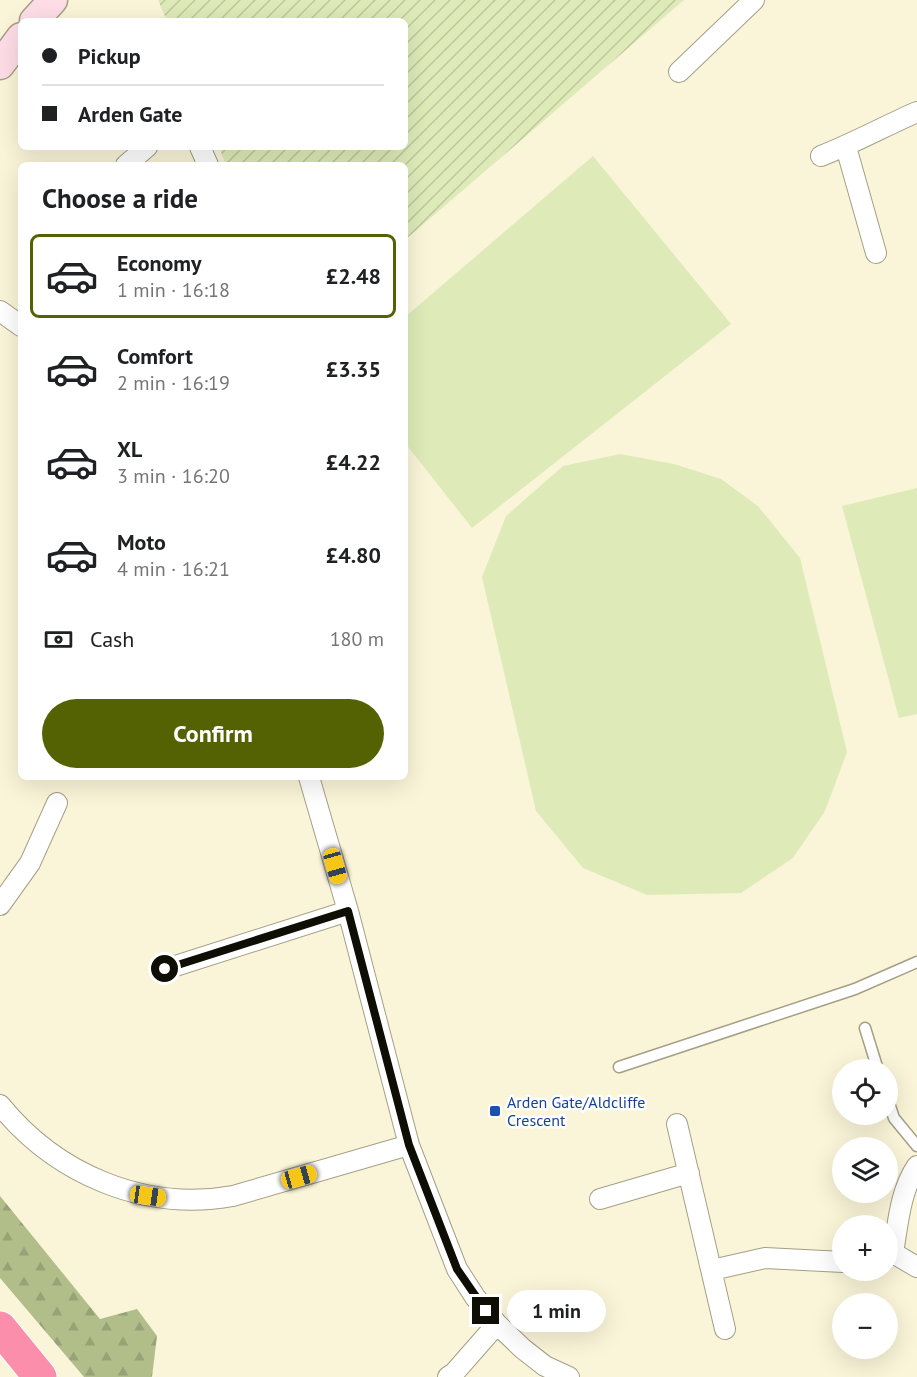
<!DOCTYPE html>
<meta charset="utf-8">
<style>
body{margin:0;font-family:"PT Sans",sans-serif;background:#f2f2f2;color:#202124;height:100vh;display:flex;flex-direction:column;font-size:22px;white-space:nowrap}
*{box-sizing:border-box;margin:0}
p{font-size:20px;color:#757577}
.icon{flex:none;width:33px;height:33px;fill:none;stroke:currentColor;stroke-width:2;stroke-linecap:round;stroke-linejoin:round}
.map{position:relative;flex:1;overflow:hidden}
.drawer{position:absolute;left:18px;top:162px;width:390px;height:618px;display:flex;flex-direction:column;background:#fff;border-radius:9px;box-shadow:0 6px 24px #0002}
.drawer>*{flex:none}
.hud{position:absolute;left:18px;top:18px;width:390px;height:132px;border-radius:9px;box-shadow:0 6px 24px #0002;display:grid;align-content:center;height:132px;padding:0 24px;background:#fff}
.buttons{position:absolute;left:832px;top:1059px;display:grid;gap:12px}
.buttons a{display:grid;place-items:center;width:66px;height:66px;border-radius:50%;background:#fff;box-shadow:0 6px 24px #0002;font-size:30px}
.end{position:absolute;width:27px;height:27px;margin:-14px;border:8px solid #0f0e05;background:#fff;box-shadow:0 0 0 3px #fff}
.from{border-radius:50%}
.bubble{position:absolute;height:42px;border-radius:21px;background:#fff;box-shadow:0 6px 24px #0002;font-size:20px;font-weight:800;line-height:42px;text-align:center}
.car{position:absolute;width:18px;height:36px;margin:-18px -9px;border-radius:8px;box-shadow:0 0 4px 2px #0007;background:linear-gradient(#f5c518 24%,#345 0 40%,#f5c518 0 76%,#345 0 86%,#f5c518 0)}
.hud b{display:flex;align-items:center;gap:21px;height:57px;font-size:22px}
.hud b+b{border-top:2px solid #e0e0e0}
.hud i{width:15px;height:15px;background:#202124}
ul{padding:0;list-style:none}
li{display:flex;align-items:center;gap:18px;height:84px;margin:0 12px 9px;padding:0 12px;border:3px solid transparent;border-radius:9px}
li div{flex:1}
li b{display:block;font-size:22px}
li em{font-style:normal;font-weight:800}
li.active{border-color:#556203}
li>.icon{width:54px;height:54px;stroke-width:1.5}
h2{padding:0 24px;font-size:27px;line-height:72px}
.pay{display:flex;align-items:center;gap:15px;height:66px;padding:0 24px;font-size:22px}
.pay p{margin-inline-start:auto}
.primary-button{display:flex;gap:12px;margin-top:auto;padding:12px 24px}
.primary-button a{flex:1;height:69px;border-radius:36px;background:#556203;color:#fff;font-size:24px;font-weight:800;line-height:69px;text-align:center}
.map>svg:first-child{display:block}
.grass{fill:#deebb8}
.forest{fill:url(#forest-firs)}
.garden{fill:url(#garden-furrows)}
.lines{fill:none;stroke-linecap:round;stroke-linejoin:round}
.lane-casing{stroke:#a49f85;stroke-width:13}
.street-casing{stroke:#a49f85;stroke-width:22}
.secondary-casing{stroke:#a49f85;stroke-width:31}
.highway-casing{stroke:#fff;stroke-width:35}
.lane{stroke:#fff;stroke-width:10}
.street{stroke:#fff;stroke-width:20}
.secondary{stroke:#fedde6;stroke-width:28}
.highway{stroke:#fb8eaa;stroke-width:33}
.route{stroke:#0f0e05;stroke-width:8}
.transit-dot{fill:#1a4fb4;stroke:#fff;stroke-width:2}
.labels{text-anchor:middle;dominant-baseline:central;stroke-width:5;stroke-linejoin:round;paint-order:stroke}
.transit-label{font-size:16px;fill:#164399;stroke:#fff;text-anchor:start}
</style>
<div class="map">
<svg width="917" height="1377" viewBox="0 0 917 1377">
<defs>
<pattern id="forest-firs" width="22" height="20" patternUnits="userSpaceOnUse" patternTransform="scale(1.5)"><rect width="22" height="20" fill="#b1be8a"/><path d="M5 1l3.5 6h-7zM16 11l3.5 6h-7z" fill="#97a276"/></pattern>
<pattern id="garden-furrows" width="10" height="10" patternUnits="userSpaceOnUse" patternTransform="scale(1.5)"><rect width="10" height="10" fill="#deebb8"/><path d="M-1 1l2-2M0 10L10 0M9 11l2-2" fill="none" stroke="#bdc89d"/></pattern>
</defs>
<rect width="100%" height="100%" fill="#faf5d8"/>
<path class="grass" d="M593 156 731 324 472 528 405 443V317Z
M620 454 674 464 721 479 758 506 800 558 847 752 825 811 793 858 741 893 647 895 583 868 536 811 482 577 506 516 563 466Z
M917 488V714L899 718 842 506Z"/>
<path class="forest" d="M0 1196 100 1319 137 1309 157 1336 152 1377H84L0 1278Z"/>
<path class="garden" d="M158 0H684L405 240V165H226L219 147H405V21H167Z"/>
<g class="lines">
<g class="lane-casing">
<path id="lane" d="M865 1028 878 1070
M619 1067 855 989 917 962
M888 1100 894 1118 917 1146"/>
</g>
<g class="street-casing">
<path id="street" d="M679 72 754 0
M200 147 208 165
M846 147 876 253
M821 156C854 143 885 126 917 112
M126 165 147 147
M0 311 21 326
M309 777 348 911 409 1145 457 1269 475 1297 497 1324 522 1348 545 1366 569 1377
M0 905 30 863 57 803
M166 969 348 911
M0 1105C56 1174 144 1212 233 1196L409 1145
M677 1124 725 1329
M600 1199 689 1173
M893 1253C898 1224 900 1191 917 1166
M888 1254 893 1253 917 1267
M712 1270 765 1258 843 1262
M448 1377 454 1373 497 1324"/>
</g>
<g class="secondary-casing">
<path id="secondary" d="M34 21 53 0
M0 65 21 37"/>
</g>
<g class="highway-casing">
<path id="highway" d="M0 1328 40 1377"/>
</g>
<use href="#lane" class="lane"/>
<use href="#street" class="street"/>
<use href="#secondary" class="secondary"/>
<use href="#highway" class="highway"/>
</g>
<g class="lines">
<path class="route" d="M165 969 348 911 409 1145 457 1269 486 1311"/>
</g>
<rect class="transit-dot" x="489" y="1105" width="12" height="12" rx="3"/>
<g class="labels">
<g class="transit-label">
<text x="507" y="1102">Arden Gate/Aldcliffe<tspan x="507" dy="18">Crescent</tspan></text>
</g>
</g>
</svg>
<div class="buttons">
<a><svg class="icon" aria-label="locate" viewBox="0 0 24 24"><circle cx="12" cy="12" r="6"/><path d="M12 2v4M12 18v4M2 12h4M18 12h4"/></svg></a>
<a><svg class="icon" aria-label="layers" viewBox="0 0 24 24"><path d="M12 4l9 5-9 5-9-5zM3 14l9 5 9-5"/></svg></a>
<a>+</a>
<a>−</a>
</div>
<i class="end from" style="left:165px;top:969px"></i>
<i class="end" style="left:486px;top:1311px"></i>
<div class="bubble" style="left:507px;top:1290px;width:99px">1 min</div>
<i class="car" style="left:335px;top:866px;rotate:164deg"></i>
<i class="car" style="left:299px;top:1177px;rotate:74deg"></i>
<i class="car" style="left:148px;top:1196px;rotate:98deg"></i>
<div class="hud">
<b><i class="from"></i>Pickup</b>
<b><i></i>Arden Gate</b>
</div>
<section class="drawer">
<h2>Choose a ride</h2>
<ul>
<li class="active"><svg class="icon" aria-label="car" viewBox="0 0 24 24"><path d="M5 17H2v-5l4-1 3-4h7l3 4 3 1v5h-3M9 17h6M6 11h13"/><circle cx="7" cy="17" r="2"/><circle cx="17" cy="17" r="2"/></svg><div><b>Economy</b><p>1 min · 16:18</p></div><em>£2.48</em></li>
<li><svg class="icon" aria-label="car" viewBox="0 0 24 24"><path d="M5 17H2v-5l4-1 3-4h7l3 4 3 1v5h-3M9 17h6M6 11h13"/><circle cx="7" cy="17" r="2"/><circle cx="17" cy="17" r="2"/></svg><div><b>Comfort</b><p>2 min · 16:19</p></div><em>£3.35</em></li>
<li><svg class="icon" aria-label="car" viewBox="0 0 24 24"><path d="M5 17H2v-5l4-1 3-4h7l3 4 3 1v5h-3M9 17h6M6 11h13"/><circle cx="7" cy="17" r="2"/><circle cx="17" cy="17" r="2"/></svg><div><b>XL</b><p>3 min · 16:20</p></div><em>£4.22</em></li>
<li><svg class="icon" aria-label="car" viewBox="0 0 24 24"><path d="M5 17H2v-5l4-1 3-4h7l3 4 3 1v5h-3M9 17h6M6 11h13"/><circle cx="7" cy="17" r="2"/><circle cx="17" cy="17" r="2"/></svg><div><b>Moto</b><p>4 min · 16:21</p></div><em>£4.80</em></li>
</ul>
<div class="pay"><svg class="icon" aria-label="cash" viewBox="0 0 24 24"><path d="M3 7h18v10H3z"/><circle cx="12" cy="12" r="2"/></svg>Cash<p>180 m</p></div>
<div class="primary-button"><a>Confirm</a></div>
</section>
</div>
